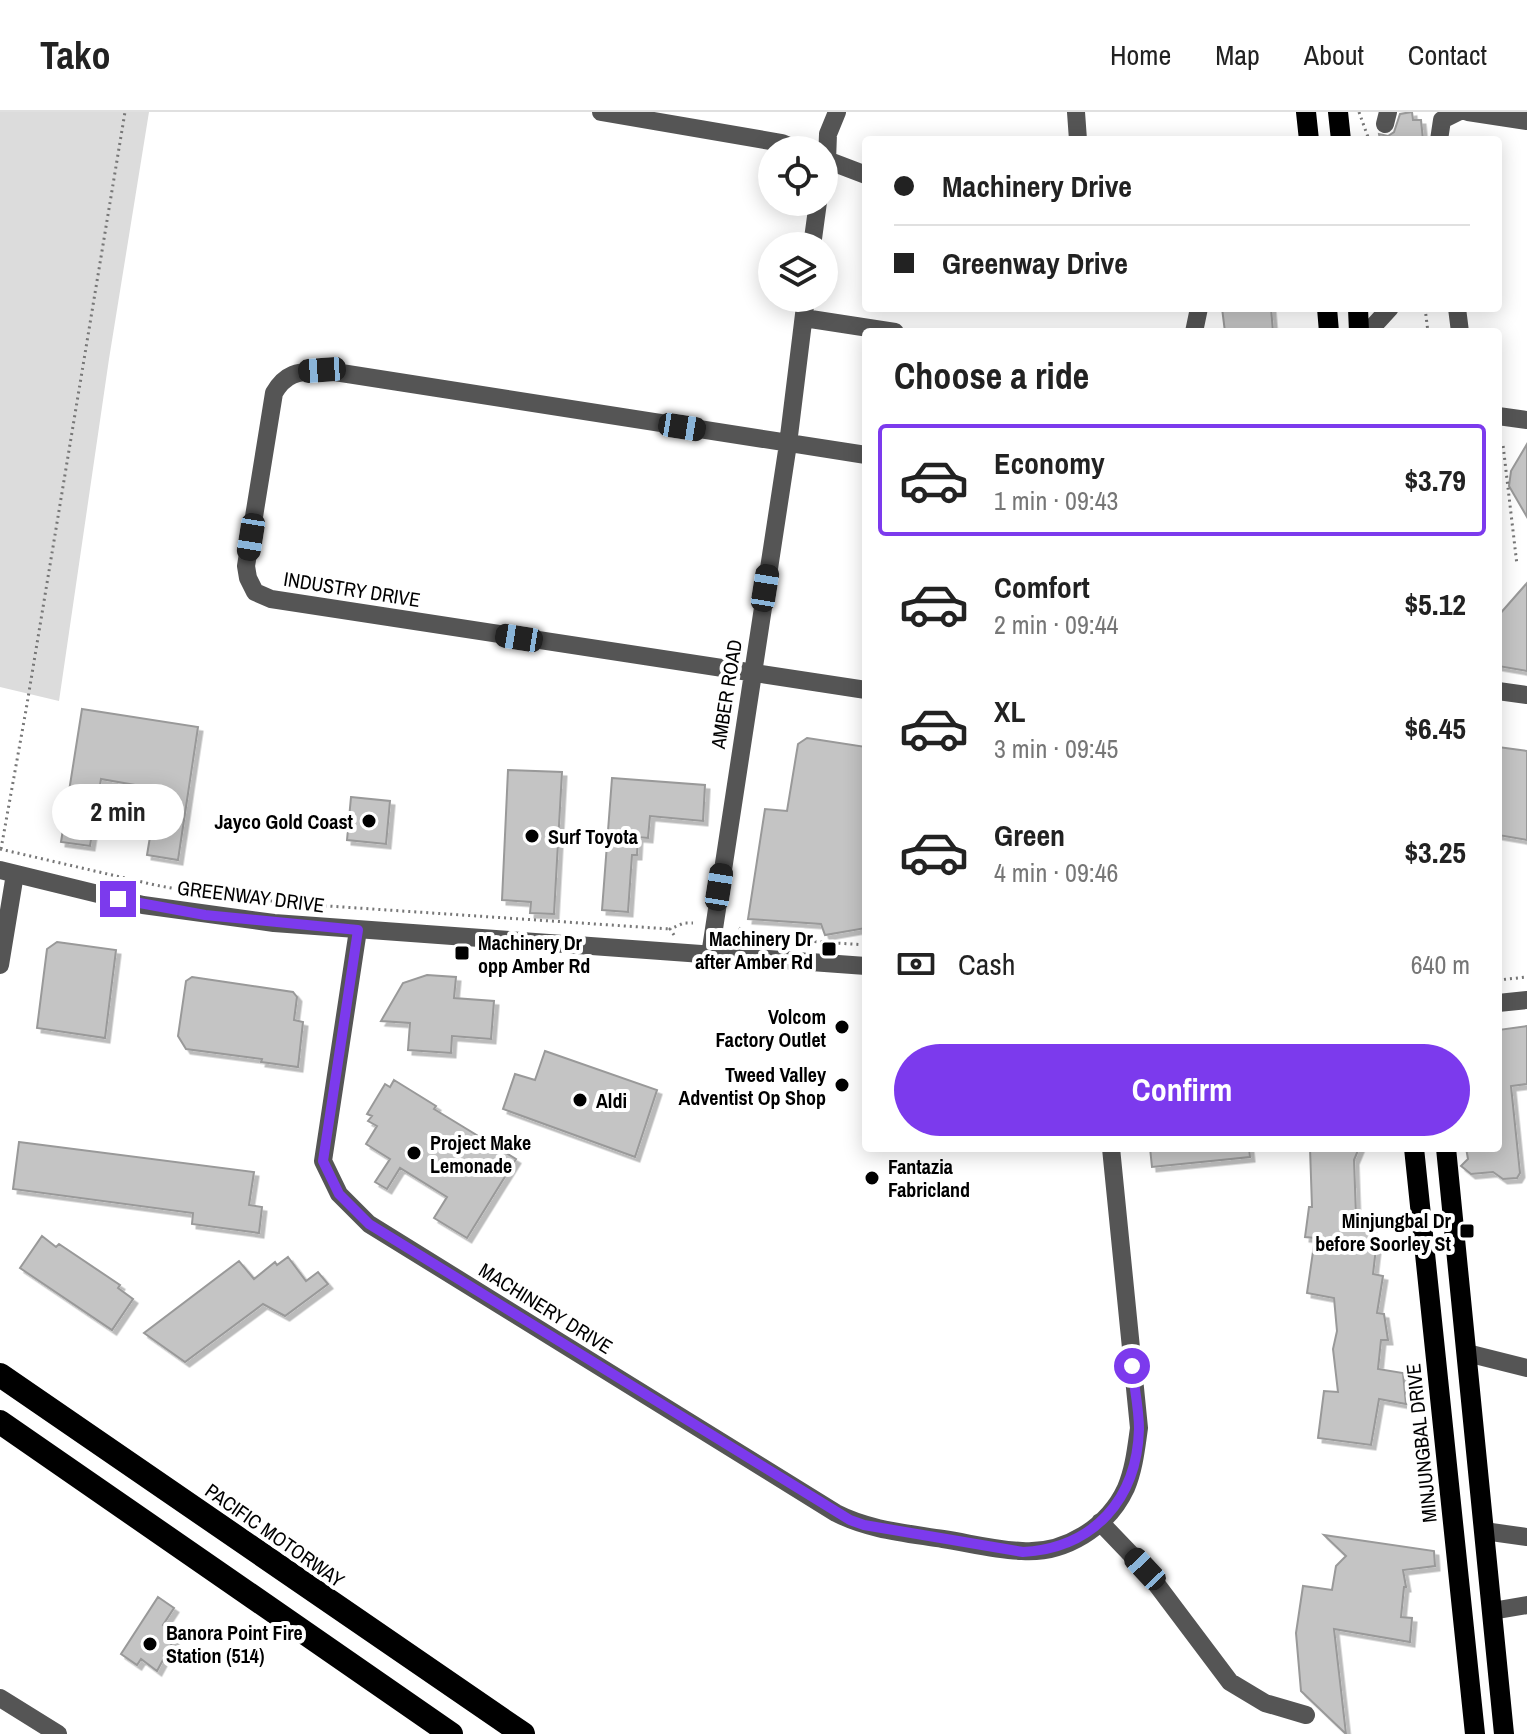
<!DOCTYPE html>
<meta charset="utf-8">
<style>
body{margin:0;font-family:"Archivo Narrow",sans-serif;background:#f2f2f2;color:#222;height:100vh;display:flex;flex-direction:column;font-size:30px;white-space:nowrap}
*{box-sizing:border-box;margin:0}
p{font-size:26px;color:#767676}
.icon{flex:none;width:44px;height:44px;fill:none;stroke:currentColor;stroke-width:2;stroke-linecap:round;stroke-linejoin:round}
.map{position:relative;flex:1;overflow:hidden}
.panel{position:absolute;left:862px;top:216px;width:640px;height:824px;display:flex;flex-direction:column;background:#fff;border-radius:8px;box-shadow:0 4px 20px #0003}
.panel>*{flex:none}
.hud{position:absolute;left:862px;top:24px;width:640px;height:176px;border-radius:8px;box-shadow:0 4px 20px #0003;display:grid;align-content:center;height:176px;padding:0 32px;background:#fff}
.fabs{position:absolute;left:758px;top:24px;display:grid;gap:16px}
.fabs a{display:grid;place-items:center;width:80px;height:80px;border-radius:50%;background:#fff;box-shadow:0 4px 20px #0003;font-size:40px}
.end{position:absolute;width:36px;height:36px;margin:-18px;border:10px solid #7c3aed;background:#fff;box-shadow:0 0 0 4px #fff}
.from{border-radius:50%}
.bubble{position:absolute;height:56px;border-radius:28px;background:#fff;box-shadow:0 4px 20px #0003;font-size:26px;font-weight:700;line-height:56px;text-align:center}
.car{position:absolute;width:24px;height:48px;margin:-24px -12px;border-radius:10px;box-shadow:0 0 6px 2px #0007;background:linear-gradient(#222 24%,#8ab4d8 0 40%,#222 0 76%,#8ab4d8 0 86%,#222 0)}
.hud b{display:flex;align-items:center;gap:28px;height:76px;font-size:30px}
.hud b+b{border-top:2px solid #e0e0e0}
.hud i{width:20px;height:20px;background:#222}
ul{padding:0;list-style:none}
li{display:flex;align-items:center;gap:24px;height:112px;margin:0 16px 12px;padding:0 16px;border:4px solid transparent;border-radius:8px}
li div{flex:1}
li b{display:block;font-size:30px}
li em{font-style:normal;font-weight:700}
li.active{border-color:#7c3aed}
li>.icon{width:72px;height:72px;stroke-width:1.5}
h2{padding:0 32px;font-size:36px;line-height:96px}
.pay{display:flex;align-items:center;gap:20px;height:88px;padding:0 32px;font-size:30px}
.pay p{margin-inline-start:auto}
.primary-button{display:flex;gap:16px;margin-top:auto;padding:16px 32px}
.primary-button a{flex:1;height:92px;border-radius:48px;background:#7c3aed;color:#fff;font-size:32px;font-weight:700;line-height:92px;text-align:center}
header{display:flex;align-items:center;gap:48px;box-sizing:border-box;height:112px;padding:0 40px;background:#fff;border-bottom:2px solid #e0e0e0}
header strong{font-size:38px}
nav{display:flex;gap:44px;margin-inline-start:auto;font-size:28px}
.map>svg:first-child{display:block}
.green{fill:#dcdcdc}
.building{fill:#c4c4c4;stroke:#999;stroke-width:2;filter:url(#shadow)}
.lines{fill:none;stroke-linecap:round;stroke-linejoin:round}
.path{stroke:#777;stroke-width:3;stroke-dasharray:2 4;stroke-linecap:butt}
.minor{stroke:#555;stroke-width:18}
.major{stroke:#000;stroke-width:20}
.highway{stroke:#000;stroke-width:24}
.route{stroke:#7c3aed;stroke-width:10}
.poi-dot{fill:#000;stroke:#fff;stroke-width:3}
.labels{text-anchor:middle;dominant-baseline:central;stroke-width:8;stroke-linejoin:round;paint-order:stroke}
.street-label{font-size:20px;fill:#000;stroke:#fff}
.poi-label{font-size:20px;font-weight:bold;fill:#000;stroke:#fff;text-anchor:start}
</style>
<header>
<strong>Tako</strong>
<nav><a>Home</a><a>Map</a><a>About</a><a>Contact</a></nav>
</header>
<div class="map">
<svg width="1527" height="1622" viewBox="0 0 1527 1622">
<defs>
<filter id="shadow"><feDropShadow dx="4.5" dy="4.5" stdDeviation="0" flood-color="#0004"/></filter>
</defs>
<rect width="100%" height="100%" fill="#fff"/>
<path class="green" d="M0 0H149L109 247 59 589 0 575Z"/>
<path class="building" d="M1412 0 1413 8H1421L1423 28H1380L1379 22 1388 24 1394 20 1400 2Z
M1222 196H1271L1273 220H1225Z
M1527 332V405L1509 374 1511 359Z
M1527 471V559L1498 554V504Z
M82 597 198 615 178 748 147 743 158 677 101 667 90 734 61 730Z
M807 626 866 635V816L825 823 821 812 748 807 765 697 787 699 798 632Z
M1498 635 1527 639V728L1498 723Z
M508 658 562 660 554 802 530 801 531 790 502 788Z
M612 666 705 673 703 709 650 704 648 726 638 725 637 743H632L628 800 602 798Z
M351 685 390 689 386 732 347 728Z
M57 830 116 838 105 926 37 916 47 837Z
M427 863 456 865 454 886 494 889 491 927 452 924 451 941 408 938 410 911 381 909 403 871Z
M192 865 293 880 297 885 294 908 303 910 298 955 261 950 262 947 186 937 178 924 186 869Z
M1527 914V972L1511 974 1520 1061 1517 1066 1503 1067 1493 1060 1471 1062 1461 1054 1468 1047 1466 1036H1498V918Z
M545 939 657 978 635 1045 503 997 515 962 535 968Z
M394 968 436 994 434 997 516 1047 467 1126 434 1106 447 1085 400 1056 387 1077 375 1070 390 1047 366 1032 377 1014 368 1009 372 1004 367 1002 385 972 390 975Z
M19 1030 254 1060 249 1093 262 1095 259 1121 192 1112 193 1101 13 1077Z
M1150 1036H1249L1250 1045 1152 1055Z
M1310 1036H1359L1354 1048 1356 1103 1373 1106 1368 1135 1376 1136 1373 1162 1383 1164 1377 1201 1384 1202 1388 1228H1381L1378 1257 1403 1261 1406 1292 1379 1287 1371 1333 1318 1326 1324 1279 1338 1280 1333 1237 1337 1219 1334 1186 1307 1181 1315 1126 1305 1125 1309 1095H1312Z
M42 1124 56 1135 59 1132 120 1173 118 1176 133 1187 112 1218 20 1156Z
M288 1145 306 1169 318 1160 328 1172 285 1204 263 1192 185 1250 144 1221 239 1149 254 1167 275 1150 277 1153Z
M1324 1423 1434 1439 1435 1454 1403 1458 1406 1475H1404L1401 1505 1412 1506 1410 1530 1334 1517 1346 1622 1301 1579 1296 1521 1303 1474 1332 1478 1336 1454 1346 1444Z
M158 1485 174 1496 163 1513 177 1522 157 1559 141 1547 137 1553 121 1542Z"/>
<g class="lines">
<path class="path" d="M1359 0 1369 28
M1425 196 1428 220
M1498 225 1501 224
M1498 333H1503L1517 453
M0 737 155 773 209 783 313 793 670 817
M1 737 26 598 125 0
M739 816 748 822 761 826 866 833
M674 823 670 817 684 811H693
M1498 868 1527 865"/>
<path class="minor" d="M601 0 782 31 799 38
M1076 0 1078 28
M1468 0 1527 9
M1385 12 1388 0
M1439 28 1442 8 1458 0
M824 47 866 63
M824 58 827 49 828 22 837 0
M812 134 818 90
M1457 196 1460 220
M804 206 895 220
M1194 220 1199 196
M1368 220 1390 196
M1498 304 1527 308
M866 343 322 258C299 260 286 260 274 281L246 454 248 466 255 480 271 487 866 578
M1498 579 1527 583
M0 758 143 793 274 811 866 854
M358 818 323 1049 339 1082 369 1112 836 1401C869 1418 906 1421 943 1427 969 1431 995 1438 1022 1439 1065 1442 1108 1415 1126 1376 1134 1357 1136 1337 1139 1316L1111 1036
M710 843 788 332 806 186
M0 853 15 762
M1498 891 1527 888
M1467 1241 1527 1256
M1100 1410 1145 1457 1230 1570 1265 1591 1306 1603
M1484 1419 1527 1425
M1492 1499 1527 1493
M0 1586 58 1622"/>
<path class="major" d="M1306 0 1309 28
M1338 0 1341 28
M1327 196 1329 220
M1358 196 1359 220
M1414 1036 1475 1622
M1446 1036 1504 1622"/>
<path class="highway" d="M0 1263 523 1622
M0 1310 451 1622"/>
</g>
<g class="lines">
<path class="route" d="M118 787 205 803 358 818 323 1049 339 1082 369 1112 850 1408 864 1413 1023 1440C1094 1436 1137 1387 1139 1317 1139 1296 1134 1275 1132 1254"/>
</g>
<g class="poi-dot">
<circle cx="369" cy="709" r="8"/>
<circle cx="532" cy="724" r="8"/>
<rect x="821" y="829" width="16" height="16" rx="4"/>
<rect x="454" y="833" width="16" height="16" rx="4"/>
<circle cx="842" cy="915" r="8"/>
<circle cx="842" cy="973" r="8"/>
<circle cx="580" cy="988" r="8"/>
<circle cx="414" cy="1041" r="8"/>
<circle cx="872" cy="1066" r="8"/>
<rect x="1459" y="1111" width="16" height="16" rx="4"/>
<circle cx="150" cy="1532" r="8"/>
</g>
<g class="labels">
<g class="street-label">
<text transform="translate(352 477) rotate(9)">INDUSTRY DRIVE</text>
<text transform="translate(726 582) rotate(-81)">AMBER ROAD</text>
<text transform="translate(251 784) rotate(7)">GREENWAY DRIVE</text>
<text transform="translate(546 1196) rotate(32)">MACHINERY DRIVE</text>
<text transform="translate(1421 1331) rotate(-96)">MINJUNGBAL DRIVE</text>
<text transform="translate(275 1423) rotate(35)">PACIFIC MOTORWAY</text>
</g>
<g class="poi-label">
<text x="353" y="709" text-anchor="end">Jayco Gold Coast</text>
<text x="548" y="724">Surf Toyota</text>
<text x="813" y="826" text-anchor="end">Machinery Dr<tspan x="813" dy="23">after Amber Rd</tspan></text>
<text x="478" y="830">Machinery Dr<tspan x="478" dy="23">opp Amber Rd</tspan></text>
<text x="826" y="904" text-anchor="end">Volcom<tspan x="826" dy="23">Factory Outlet</tspan></text>
<text x="826" y="962" text-anchor="end">Tweed Valley<tspan x="826" dy="23">Adventist Op Shop</tspan></text>
<text x="596" y="988">Aldi</text>
<text x="430" y="1030">Project Make<tspan x="430" dy="23">Lemonade</tspan></text>
<text x="888" y="1054">Fantazia<tspan x="888" dy="23">Fabricland</tspan></text>
<text x="1451" y="1108" text-anchor="end">Minjungbal Dr<tspan x="1451" dy="23">before Soorley St</tspan></text>
<text x="166" y="1520">Banora Point Fire<tspan x="166" dy="23">Station (514)</tspan></text>
</g>
</g>
</svg>
<div class="fabs">
<a><svg class="icon" aria-label="locate" viewBox="0 0 24 24"><circle cx="12" cy="12" r="6"/><path d="M12 2v4M12 18v4M2 12h4M18 12h4"/></svg></a>
<a><svg class="icon" aria-label="layers" viewBox="0 0 24 24"><path d="M12 4l9 5-9 5-9-5zM3 14l9 5 9-5"/></svg></a>
</div>
<i class="end from" style="left:1132px;top:1254px"></i>
<i class="end" style="left:118px;top:787px"></i>
<div class="bubble" style="left:52px;top:672px;width:132px">2 min</div>
<i class="car" style="left:322px;top:258px;rotate:266deg"></i>
<i class="car" style="left:682px;top:315px;rotate:99deg"></i>
<i class="car" style="left:251px;top:425px;rotate:189deg"></i>
<i class="car" style="left:765px;top:476px;rotate:9deg"></i>
<i class="car" style="left:519px;top:526px;rotate:279deg"></i>
<i class="car" style="left:719px;top:775px;rotate:9deg"></i>
<i class="car" style="left:1145px;top:1457px;rotate:317deg"></i>
<div class="hud">
<b><i class="from"></i>Machinery Drive</b>
<b><i></i>Greenway Drive</b>
</div>
<section class="panel">
<h2>Choose a ride</h2>
<ul>
<li class="active"><svg class="icon" aria-label="car" viewBox="0 0 24 24"><path d="M5 17H2v-5l4-1 3-4h7l3 4 3 1v5h-3M9 17h6M6 11h13"/><circle cx="7" cy="17" r="2"/><circle cx="17" cy="17" r="2"/></svg><div><b>Economy</b><p>1 min · 09:43</p></div><em>$3.79</em></li>
<li><svg class="icon" aria-label="car" viewBox="0 0 24 24"><path d="M5 17H2v-5l4-1 3-4h7l3 4 3 1v5h-3M9 17h6M6 11h13"/><circle cx="7" cy="17" r="2"/><circle cx="17" cy="17" r="2"/></svg><div><b>Comfort</b><p>2 min · 09:44</p></div><em>$5.12</em></li>
<li><svg class="icon" aria-label="car" viewBox="0 0 24 24"><path d="M5 17H2v-5l4-1 3-4h7l3 4 3 1v5h-3M9 17h6M6 11h13"/><circle cx="7" cy="17" r="2"/><circle cx="17" cy="17" r="2"/></svg><div><b>XL</b><p>3 min · 09:45</p></div><em>$6.45</em></li>
<li><svg class="icon" aria-label="car" viewBox="0 0 24 24"><path d="M5 17H2v-5l4-1 3-4h7l3 4 3 1v5h-3M9 17h6M6 11h13"/><circle cx="7" cy="17" r="2"/><circle cx="17" cy="17" r="2"/></svg><div><b>Green</b><p>4 min · 09:46</p></div><em>$3.25</em></li>
</ul>
<div class="pay"><svg class="icon" aria-label="cash" viewBox="0 0 24 24"><path d="M3 7h18v10H3z"/><circle cx="12" cy="12" r="2"/></svg>Cash<p>640 m</p></div>
<div class="primary-button"><a>Confirm</a></div>
</section>
</div>
